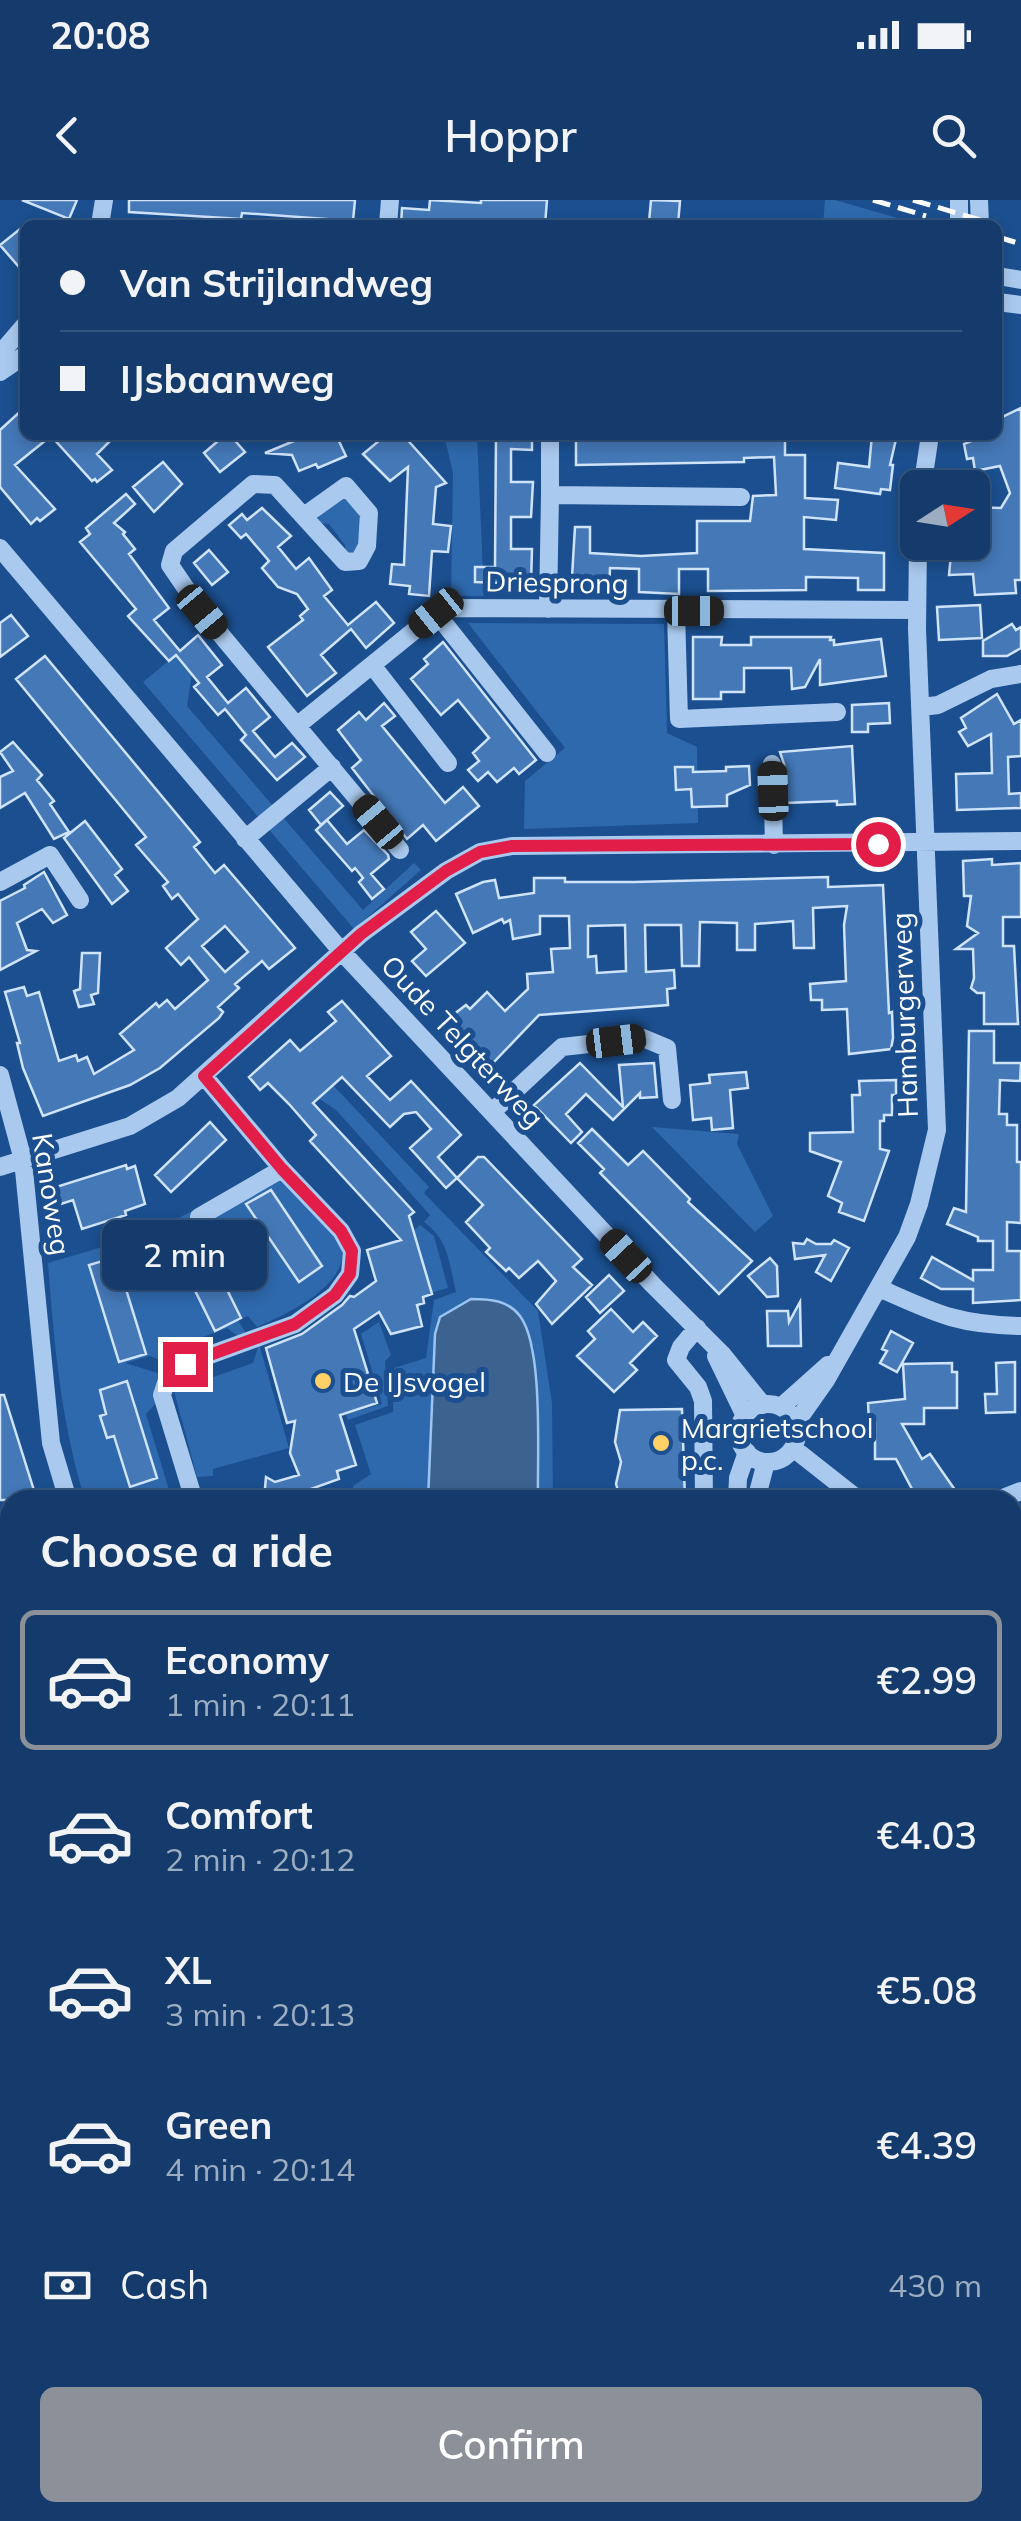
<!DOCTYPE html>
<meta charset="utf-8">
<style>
body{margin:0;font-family:Mulish,sans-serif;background:#1d4271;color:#f1f3f6;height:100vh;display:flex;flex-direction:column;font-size:38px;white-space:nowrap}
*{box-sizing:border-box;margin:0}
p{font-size:32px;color:#9dadc1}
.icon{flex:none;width:55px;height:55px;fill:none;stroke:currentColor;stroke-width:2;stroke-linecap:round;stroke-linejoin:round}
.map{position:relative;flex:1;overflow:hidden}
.side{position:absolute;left:0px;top:1290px;width:1022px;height:1032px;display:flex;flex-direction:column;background:#143b6b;border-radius:30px 30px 0 0;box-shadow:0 5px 15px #0003,0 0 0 2px #33557e}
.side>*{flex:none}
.top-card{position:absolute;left:20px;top:20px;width:982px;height:220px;border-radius:15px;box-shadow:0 5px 15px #0003,0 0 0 2px #33557e;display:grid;align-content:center;height:220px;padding:0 40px;background:#143b6b}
.needle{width:65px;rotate:78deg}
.tools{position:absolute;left:900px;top:270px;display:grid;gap:20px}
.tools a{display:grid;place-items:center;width:90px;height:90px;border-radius:15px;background:#143b6b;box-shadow:0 5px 15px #0003,0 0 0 2px #33557e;font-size:50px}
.end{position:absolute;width:45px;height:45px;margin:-22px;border:12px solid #e11d48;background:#fff;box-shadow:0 0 0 5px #fff}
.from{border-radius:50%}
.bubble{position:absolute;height:70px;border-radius:15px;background:#143b6b;box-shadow:0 5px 15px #0003,0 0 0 2px #33557e;font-size:32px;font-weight:600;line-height:70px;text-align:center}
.car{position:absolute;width:30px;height:60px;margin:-30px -15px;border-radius:12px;box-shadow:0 0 8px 2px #0007;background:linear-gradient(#222 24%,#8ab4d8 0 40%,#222 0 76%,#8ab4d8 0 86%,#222 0)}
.top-card b{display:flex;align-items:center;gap:35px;height:95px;font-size:38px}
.top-card b+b{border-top:2px solid #33557e}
.top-card i{width:25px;height:25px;background:#f1f3f6}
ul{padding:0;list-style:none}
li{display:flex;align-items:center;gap:30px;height:140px;margin:0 20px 15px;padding:0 20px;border:5px solid transparent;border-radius:15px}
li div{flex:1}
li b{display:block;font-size:38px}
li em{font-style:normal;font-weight:600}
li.on{border-color:#8c9099}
li>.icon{width:90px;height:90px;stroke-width:1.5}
h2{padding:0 40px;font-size:45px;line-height:120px}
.pay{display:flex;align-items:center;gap:25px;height:110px;padding:0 40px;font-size:38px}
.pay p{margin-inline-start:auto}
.button{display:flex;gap:20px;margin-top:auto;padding:20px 40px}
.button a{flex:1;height:115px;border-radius:15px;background:#8c9099;color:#fff;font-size:40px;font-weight:600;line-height:115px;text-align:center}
.status{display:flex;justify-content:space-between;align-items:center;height:70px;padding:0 50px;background:#143b6b;direction:ltr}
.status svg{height:28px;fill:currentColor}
header{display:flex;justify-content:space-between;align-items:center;height:130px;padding:0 40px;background:#143b6b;font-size:45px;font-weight:600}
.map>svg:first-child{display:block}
.green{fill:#2e69ad}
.water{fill:#3c6290;stroke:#9cc4f0;stroke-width:2.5}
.building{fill:#4478b7;stroke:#cfe3fa;stroke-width:2.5;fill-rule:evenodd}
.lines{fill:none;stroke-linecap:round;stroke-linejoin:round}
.minor{stroke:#a9c9ee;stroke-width:18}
.rail{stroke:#fff;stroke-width:5;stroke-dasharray:18 8;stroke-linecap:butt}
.route{stroke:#e11d48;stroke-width:12}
.poi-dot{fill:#ffd166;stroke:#1b4f8f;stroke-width:4}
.labels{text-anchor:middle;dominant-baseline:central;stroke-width:10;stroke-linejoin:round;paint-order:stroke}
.street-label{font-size:28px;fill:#fff;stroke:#1b4f8f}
.poi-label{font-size:28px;fill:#fff;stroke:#1b4f8f;text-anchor:start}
</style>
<div class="status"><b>20:08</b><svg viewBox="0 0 49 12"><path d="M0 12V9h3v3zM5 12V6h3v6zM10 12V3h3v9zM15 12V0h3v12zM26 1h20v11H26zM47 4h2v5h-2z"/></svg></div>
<header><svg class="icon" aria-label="back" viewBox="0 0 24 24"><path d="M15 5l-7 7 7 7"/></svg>Hoppr<svg class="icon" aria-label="search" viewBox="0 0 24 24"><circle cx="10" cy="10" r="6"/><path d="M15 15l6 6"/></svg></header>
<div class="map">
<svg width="1021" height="2321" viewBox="0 0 1021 2321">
<rect width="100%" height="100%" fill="#1b4f8f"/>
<path class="green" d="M825 0H835L908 21 907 25H823Z
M444 235H477L484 396H451L453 273Z
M347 297 363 316 358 355 345 354V345L329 324 320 323 318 317 339 298Z
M468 423 664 424 667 533 697 547 698 623 524 629 525 581 565 548Z
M177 454 192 473 187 506 363 710 414 663 421 670 354 729 143 482Z
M331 883 429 987 424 993 538 1111 552 1203 553 1300H538L534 1147 471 1099 441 1117 435 1134 428 1300H352L353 1286 371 1274 355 1225 393 1212 394 1168 426 1158 434 1100 456 1092C449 1063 449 1040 424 1022L430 1015 337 911 314 895Z
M652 927 739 934 737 944 773 1016 755 1032Z
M282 977C300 996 328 1018 339 1041 358 1081 286 1115 257 1127L248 1116 238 1120 247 1135 240 1138 227 1128 176 1147 180 1159 170 1164 150 1156 125 1163 161 1174 155 1188 157 1202 146 1214 172 1300H85C61 1222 54 1144 48 1063L150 1033 190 1012 197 1023Z
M420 1025 434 1036 448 1088 430 1093 410 1034Z
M379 1122 391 1155 385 1161 388 1206 348 1220 346 1214 382 1204 361 1134Z
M259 1144 289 1248 213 1269V1276L197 1277 174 1191 253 1163Z
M0 1896 10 1923V2076L0 2079Z"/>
<path class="water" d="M471 1099C490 1099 508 1100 520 1116 544 1148 537 1258 538 1300H428L435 1134 440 1117Z"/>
<path class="building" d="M22 0H77L69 19Z
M129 0H355L353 21 242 13 241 19 129 12Z
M430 0 481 3V0H547L545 25H401L402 8 429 10Z
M651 0 680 1 678 24 649 22Z
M25 25V74L0 45Z
M25 207V235H116L97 254 112 270 97 282 95 279 92 281 51 236 15 265 55 309 40 321 37 318 31 324 0 287V230Z
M1021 208V380H1015L1016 393 975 395 973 374 949 375 951 354 972 351V307L1001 308 1010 293 1000 266 975 271 973 258 967 259 964 244 986 235H998V219Z
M225 235H230L245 252 220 272 204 253Z
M319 235H336L346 256 318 268 316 264 299 271 292 255 265 253 306 236 307 240Z
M386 235H403L446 283 436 287 433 324 451 326 448 352 432 351 429 396 409 394 410 386 390 384 392 364 404 365 408 267 390 281 363 254Z
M496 235H532V250L511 249V282H533L531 317H511V349H532L531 384 475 382V367H495Z
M785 235V255H805V298L838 300 836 320 804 317V349L884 353V390H858V378L806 377V390L708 391V369H679V394L639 392V369L610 368 609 393H571L575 327H590V353L641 356 697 353V321H750L753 296 776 295 774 257 744 258V262L576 265V236Z
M872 235H897L890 265H893L890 290 881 289 880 294 835 288 838 263 869 267Z
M163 262 182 284 154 312 133 287Z
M126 294 135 304 114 323 125 332 123 334 135 349 129 354 169 408 154 420 180 451 198 435 222 465 207 477 228 503 246 488 270 517 253 531 275 557 292 543 305 557 277 580 241 540 246 535 225 509 218 515 194 487 199 483 176 455 169 461 128 416 136 409 80 342 90 334 86 328Z
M262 308 291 336 278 347 296 369 309 358 332 390 324 396 348 425 376 402 394 423 366 448 351 429 321 455 336 473 307 496 268 447 303 420 300 416 308 409 297 394 278 387 262 368 269 361 246 334 241 338 229 325 242 314 247 320Z
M209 350 228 372 212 385 194 363Z
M980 405 982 438 939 440 937 407Z
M11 415 28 436 0 457V423Z
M1012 424 1016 430 1021 427V448L1007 456H983V441Z
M693 437H722L721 445H751V437H831L830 440H834V445L881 439 886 476 820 485V459L805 487 792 489 791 468H744V492H721V499H693Z
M443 442 536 560 519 574 514 568 497 582 488 572 478 581 468 570 479 561 473 553 489 538 458 500 441 515 411 479 428 464 424 459Z
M45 456 200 642 194 647 215 673 224 665 295 748 269 769 262 761 235 784 239 788 218 807 223 812 219 818 160 868 130 885 43 916 23 868 17 843H20L5 792 24 787 27 796 39 792 59 861 76 855 78 861 87 857 94 874 134 850 120 834 156 803 159 807 167 800 175 809 208 780 189 757 181 765 166 748 198 719 178 694 172 699 163 686 168 682 136 645 146 637 16 479ZM225 726 248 752 225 772 202 746Z
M997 494 1014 524 1021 520V556L1008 557 1009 594 1021 593V608L957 610 956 574 992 573 991 534 968 546 959 532 966 528 961 518Z
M384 503 395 516 382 526 445 603 463 587 479 606 436 641 423 625 407 639 352 568 361 560 338 530 359 512 366 520Z
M889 503 890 523 868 524V532H852V505Z
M13 542 42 575 37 580 54 601 50 604 69 632 54 639 25 593 0 608V577L13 571 0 552Z
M852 546 855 604 837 605V601L785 603 784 564 780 552Z
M749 566 750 585 727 595V606L692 607 691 589 676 590 675 567H693V572L726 571V567Z
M330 592 343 606 321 625 309 610Z
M327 620 347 644 364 630 388 655 389 659 371 674 384 689 372 699 359 682 363 678 355 668 352 671 316 630Z
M85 621 122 669 115 675 128 691 112 704 64 638Z
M992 659V665L1021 663V717H1003V746H1014L1018 824H984V793H977L971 788 974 778 973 749H956L978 733 967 726 971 696H964L963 661Z
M44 672 67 715 53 723 42 709 17 723 27 750 36 751 0 770V701L25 688 24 685Z
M828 677V687L883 685 889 813 892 812 893 838 891 849 849 854 847 809 822 810V800H811L810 784 846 781 844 725 847 706 813 708 814 748H794L793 721 755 724V750H737V723L700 722 699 766H682L681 725H645L646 772 674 770 675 788 667 789 668 805 539 815 493 863 449 818 466 805 470 809 487 792 505 811 528 789 527 774 553 772 551 749 570 748 569 716H540V734L513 739 510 720 504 723 502 719 473 733 456 694 483 682 495 680 499 698 534 693V678H565V682H634ZM625 725 626 771 597 773 596 756 588 757V726Z
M436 711 465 743 426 776 412 761 426 749 411 732Z
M82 753H100L98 793 91 795 94 804 79 807 74 791 80 789Z
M342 801 391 856 367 876 390 900 411 881 461 935 438 957 457 978 446 988 410 948 431 929 416 912 404 914 390 927 342 877 313 903 414 1012 409 1016 432 1094 423 1097 424 1103 417 1105 422 1126 391 1134 379 1112 354 1129 377 1203 340 1215 356 1265 337 1271 339 1279 294 1295 295 1300H264L266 1277 275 1282 299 1275 290 1253 295 1221 287 1223 266 1148 302 1134 342 1105 350 1096 354 1097 376 1081 367 1050 401 1040 310 941 316 935 289 904 268 883 260 890 249 877 290 840 300 851 336 821 328 812Z
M969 831H994V863H1021L1020 881 1000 880 999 914H1007V925H1017V962H1021V1023L1007 1022V1051H1021V1100L973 1103V1089H941L921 1078 932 1057 973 1080V1070H993V1041H978V1037L947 1024 954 1008 966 1012Z
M580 863 623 907 619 865 654 863 657 897 640 898V893L613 920 586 894 566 914 582 932 571 943 534 905Z
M746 872 748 888 730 890 733 928 712 930 711 918 693 920 690 885 710 883 709 875Z
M896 880V895H892V915H884V921H880V949L889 951 864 1021 839 1012 842 1003 828 996 841 962 810 951V933L853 932 852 895H860L859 881Z
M210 922 226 940 171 992 155 975Z
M592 929 628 965 643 951 690 999 688 1002 752 1061 719 1094 600 973 604 969 578 943Z
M478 957H484L582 1059 573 1067 592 1085 552 1124 536 1104 556 1081 538 1061 519 1078 509 1068 506 1071 486 1052 490 1048 466 1022 483 1005 457 978Z
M126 965 127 969 135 966 145 1004 125 1011 126 1015 82 1029 73 1000 61 1004 56 987Z
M271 990 322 1066 299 1082 246 1004Z
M194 1028 197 1029 241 1118 215 1131 170 1040Z
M807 1039 816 1044H831L834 1040 849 1048 831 1081 816 1072 825 1055 795 1059 793 1043 804 1044Z
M116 1057 146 1154 119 1162 89 1065Z
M770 1058 777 1066 778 1096 767 1097 748 1076Z
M609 1075 624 1091 600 1113 586 1097Z
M800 1102 801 1146H768L767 1111H788L789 1122Z
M611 1109 633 1132 643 1122 657 1136 630 1163 637 1170 614 1192 577 1156 595 1139 588 1131Z
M891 1131 913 1143 897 1172 880 1163 887 1151 882 1149Z
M1015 1162V1212L986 1213 985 1194H997L996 1163Z
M952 1163V1172H957V1208H924V1224H902L922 1259 930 1254 962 1300H903L913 1291 896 1259H875V1222H869L868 1203 905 1199 903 1164Z
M127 1181 157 1278 130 1287 114 1236 107 1238 100 1216 106 1214 100 1190Z
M0 1195H4L37 1300H0Z
M682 1209 685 1300H621L616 1284 621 1262 615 1242 620 1210Z"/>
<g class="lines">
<path class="minor" d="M959 0V25
M979 0 980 25
M100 25 104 0
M388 25 390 0
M998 76 1021 80
M998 102 1021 105
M0 154 25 125
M0 172 25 155
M550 235V295
M922 288 930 235
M304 316 346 286 369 313 367 346 359 361 345 362 275 285 253 284 174 351 170 365 202 412 400 650
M0 348 342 752 653 1085 722 1154 763 1205
M548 409 550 295 741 297
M676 411 679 519 837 512
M436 413 547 553
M372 465 448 563
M922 507 938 505 991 479 1021 474
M298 525 436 413 448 408 917 410
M772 564 774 645
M245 639 332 567
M0 682 50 655 80 700
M0 875 23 960 51 1243 68 1300
M492 912 562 847 643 838 667 848 672 900
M0 967 130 926 178 898 361 734 446 671 480 652 512 646 1021 641
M199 1017 282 969
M879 1088C935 1113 957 1125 1021 1126
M697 1128 681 1147 676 1160 698 1187 703 1201 704 1300
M716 1156 745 1216
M739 1233a29 29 0 1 1 58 0a29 29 0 1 1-58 0Z
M781 1207 828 1165
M795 1224 826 1180 907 1037 919 1004 937 930 917 429 918 342
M793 1248 859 1300
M194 1300 162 1195 168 1177 185 1164 295 1124 335 1095 350 1074 352 1051 341 1031 282 969 204 876
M737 1300 738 1278 747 1252
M756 1300 766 1262
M998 1300 1021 1291
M0 1350 10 1347
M0 1465 10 1498
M1012 1478 1021 1488
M0 1623 10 1620
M1012 1634 1021 1627
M1012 1651 1021 1660
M1012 1775 1021 1767
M0 1868 10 1896
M0 2090 10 2087
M1012 2184 1021 2182
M1012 2246 1021 2245
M162 2312 166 2321
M336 2312 339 2321
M565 2319 592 2320 664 2312
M895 2321 896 2312"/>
<path class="rail" d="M873 0 926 16
M913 0 997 25
M998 37 1021 44"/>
</g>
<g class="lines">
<path class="route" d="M185 1164 295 1124 335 1095 350 1074 352 1051 341 1031 282 969 204 876 361 734 446 671 480 652 512 646 878 644"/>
</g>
<g class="poi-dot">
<circle cx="323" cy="1181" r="10"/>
<circle cx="661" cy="1243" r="10"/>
</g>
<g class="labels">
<g class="street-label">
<text transform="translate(557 382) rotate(1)">Driesprong</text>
<text transform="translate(904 815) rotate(-92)">Hamburgerweg</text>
<text transform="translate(463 841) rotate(47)">Oude Telgterweg</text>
<text transform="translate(52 994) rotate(81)">Kanoweg</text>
</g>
<g class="poi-label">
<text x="343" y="1181">De IJsvogel</text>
<text x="681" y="1227">Margrietschool<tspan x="681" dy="32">p.c.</tspan></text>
</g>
</g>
</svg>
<div class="tools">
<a><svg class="needle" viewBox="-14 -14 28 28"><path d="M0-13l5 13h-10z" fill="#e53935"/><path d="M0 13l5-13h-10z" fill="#9dadc1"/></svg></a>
</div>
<i class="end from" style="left:878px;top:644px"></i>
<i class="end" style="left:185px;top:1164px"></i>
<div class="bubble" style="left:102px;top:1020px;width:165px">2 min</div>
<i class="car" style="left:694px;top:411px;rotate:90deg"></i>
<i class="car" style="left:202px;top:412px;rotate:140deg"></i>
<i class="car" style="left:436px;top:413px;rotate:231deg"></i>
<i class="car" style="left:773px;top:591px;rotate:358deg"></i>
<i class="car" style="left:378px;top:622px;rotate:320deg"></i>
<i class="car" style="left:616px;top:841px;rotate:83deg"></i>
<i class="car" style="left:626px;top:1056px;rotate:317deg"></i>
<div class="top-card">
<b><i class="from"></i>Van Strijlandweg</b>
<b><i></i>IJsbaanweg</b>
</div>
<section class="side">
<h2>Choose a ride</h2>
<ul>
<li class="on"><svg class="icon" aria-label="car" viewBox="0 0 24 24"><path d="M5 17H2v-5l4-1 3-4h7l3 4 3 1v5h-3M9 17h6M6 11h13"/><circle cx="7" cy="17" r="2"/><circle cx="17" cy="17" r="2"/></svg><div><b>Economy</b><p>1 min · 20:11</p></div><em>€2.99</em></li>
<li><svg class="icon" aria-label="car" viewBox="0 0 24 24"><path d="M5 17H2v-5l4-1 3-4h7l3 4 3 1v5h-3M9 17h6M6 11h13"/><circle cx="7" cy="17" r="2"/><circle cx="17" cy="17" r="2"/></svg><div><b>Comfort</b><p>2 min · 20:12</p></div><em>€4.03</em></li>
<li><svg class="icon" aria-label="car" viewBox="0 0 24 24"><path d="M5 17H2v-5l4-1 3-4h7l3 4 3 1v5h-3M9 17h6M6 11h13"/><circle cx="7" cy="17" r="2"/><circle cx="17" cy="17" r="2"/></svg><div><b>XL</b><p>3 min · 20:13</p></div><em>€5.08</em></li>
<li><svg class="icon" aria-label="car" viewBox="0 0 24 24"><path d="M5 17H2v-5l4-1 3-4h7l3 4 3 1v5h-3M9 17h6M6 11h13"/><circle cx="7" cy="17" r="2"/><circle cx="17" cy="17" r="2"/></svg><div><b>Green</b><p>4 min · 20:14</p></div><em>€4.39</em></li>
</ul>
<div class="pay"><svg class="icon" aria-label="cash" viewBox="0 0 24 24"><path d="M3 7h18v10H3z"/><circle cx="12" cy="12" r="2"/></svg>Cash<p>430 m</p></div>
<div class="button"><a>Confirm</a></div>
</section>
</div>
